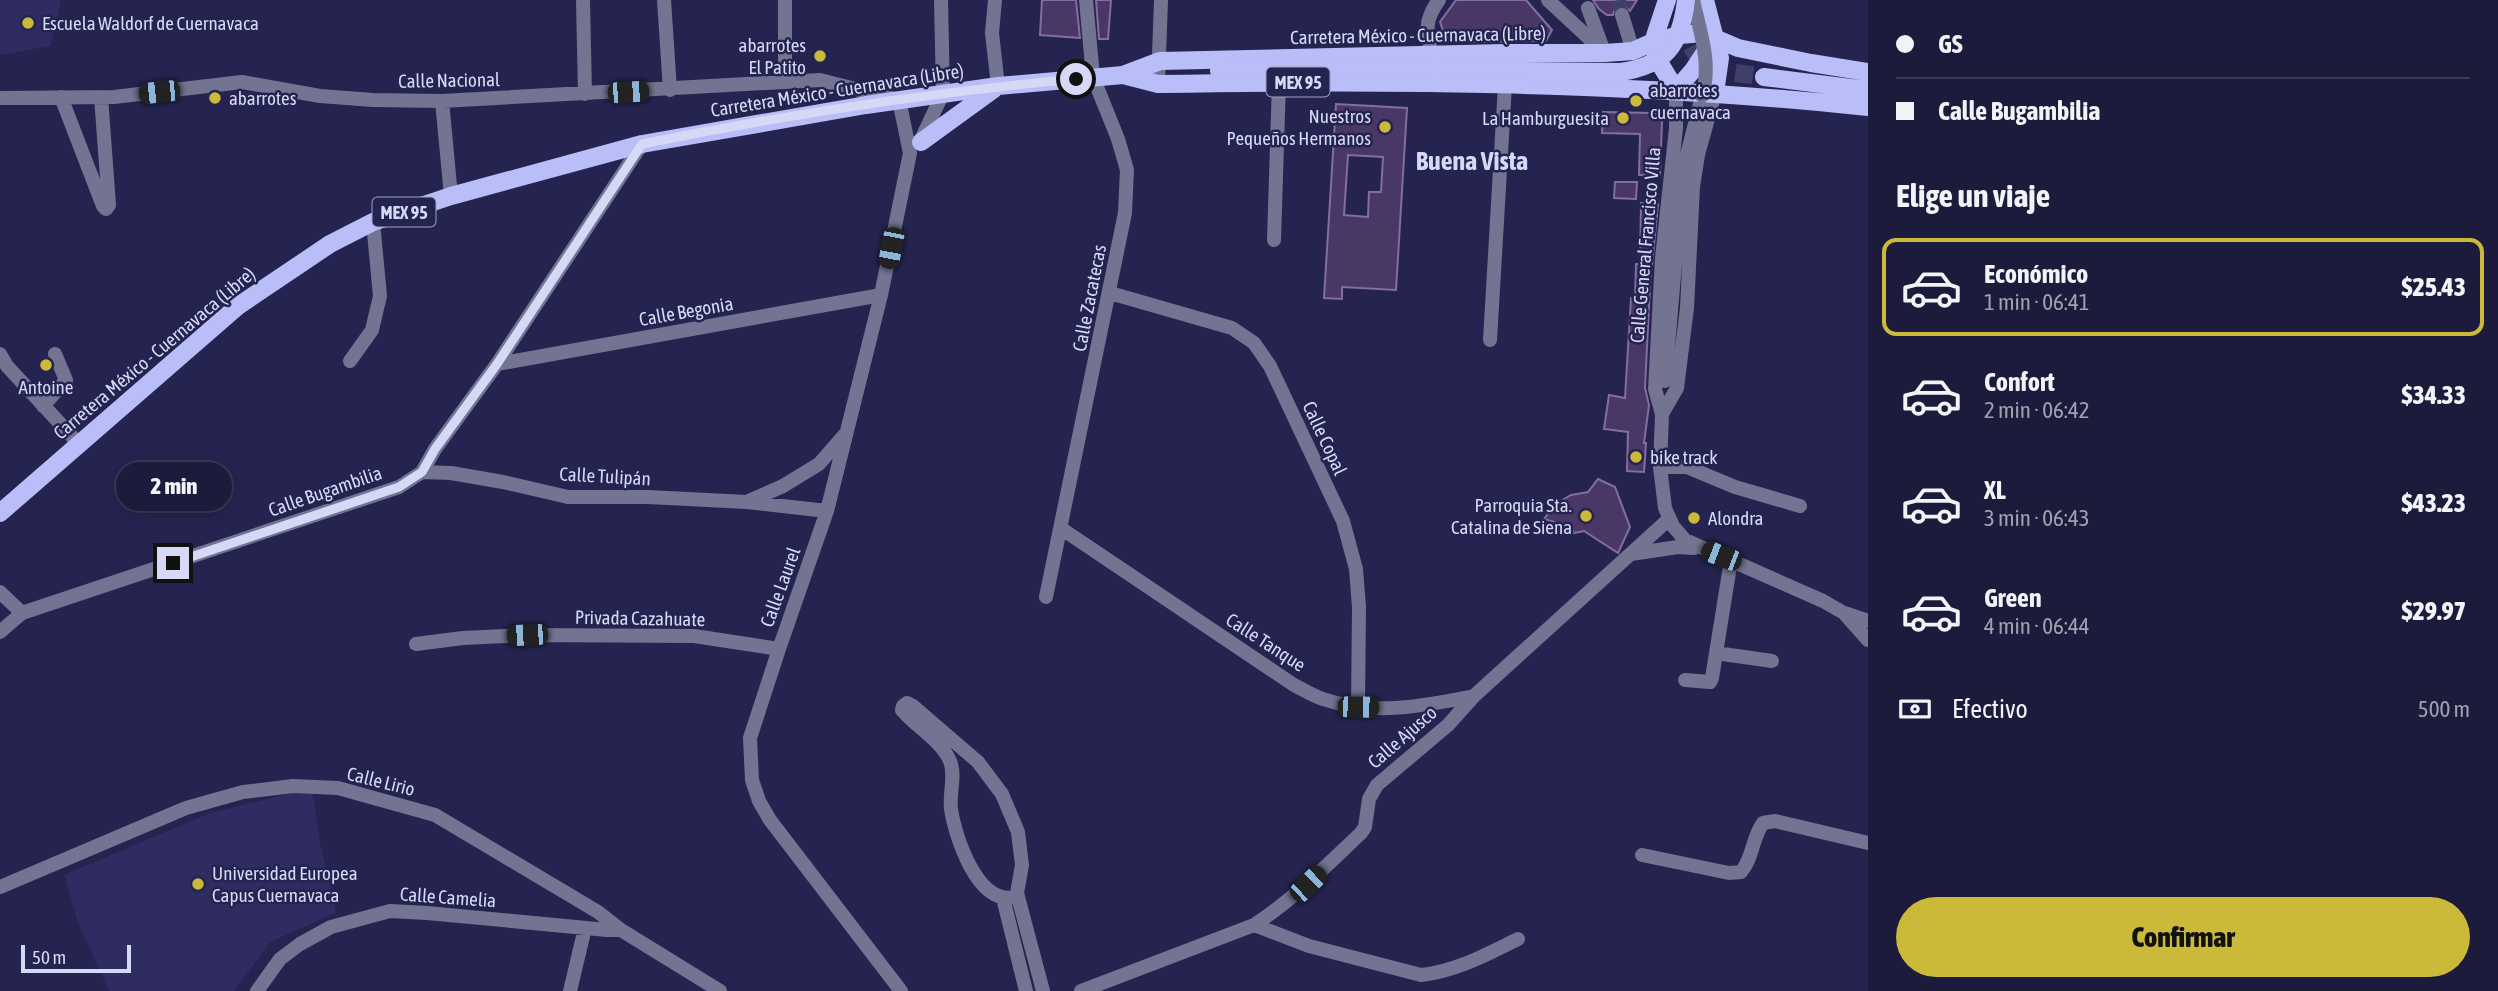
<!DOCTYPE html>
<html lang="es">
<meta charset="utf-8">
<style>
body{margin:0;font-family:"Asap Condensed",sans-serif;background:#292847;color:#f1f3f6;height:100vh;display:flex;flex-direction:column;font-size:26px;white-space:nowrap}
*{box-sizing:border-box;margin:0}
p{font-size:23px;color:#a0a1af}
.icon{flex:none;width:38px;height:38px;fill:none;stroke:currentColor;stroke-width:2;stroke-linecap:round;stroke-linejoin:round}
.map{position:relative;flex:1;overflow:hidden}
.panel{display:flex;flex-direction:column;background:#1c1b3c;width:630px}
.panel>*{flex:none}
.top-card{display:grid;align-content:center;height:154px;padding:0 28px;background:#1c1b3c}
.scale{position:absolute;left:21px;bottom:18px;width:110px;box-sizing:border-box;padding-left:7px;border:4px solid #d6d9f5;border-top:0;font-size:19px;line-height:24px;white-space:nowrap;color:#d6d9f5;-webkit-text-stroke:5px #252450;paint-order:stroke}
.end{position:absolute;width:32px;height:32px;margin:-16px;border:9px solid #d6d9f5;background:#111;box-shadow:0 0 0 4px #111}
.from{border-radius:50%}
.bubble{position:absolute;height:49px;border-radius:24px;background:#1c1b3c;box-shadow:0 4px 18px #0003,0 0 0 2px #3a3956;font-size:23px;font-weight:800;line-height:49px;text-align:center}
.car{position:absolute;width:21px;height:42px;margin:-21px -10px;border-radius:9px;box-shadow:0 0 5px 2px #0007;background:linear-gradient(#222 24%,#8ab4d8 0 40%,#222 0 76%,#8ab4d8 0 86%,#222 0)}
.top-card b{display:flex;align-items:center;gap:24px;height:66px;font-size:26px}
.top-card b+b{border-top:2px solid #3a3956}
.top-card i{width:18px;height:18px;background:#f1f3f6}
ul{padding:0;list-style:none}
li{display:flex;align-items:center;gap:21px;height:98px;margin:0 14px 10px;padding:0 14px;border:4px solid transparent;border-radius:14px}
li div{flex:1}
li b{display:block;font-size:26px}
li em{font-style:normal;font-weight:800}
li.active{border-color:#cbba39}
li>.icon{width:63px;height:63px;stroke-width:1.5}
h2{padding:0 28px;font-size:32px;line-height:84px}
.pay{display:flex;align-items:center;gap:18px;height:77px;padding:0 28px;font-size:26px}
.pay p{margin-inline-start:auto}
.primary-button{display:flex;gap:14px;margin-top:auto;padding:14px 28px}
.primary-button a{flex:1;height:80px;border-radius:42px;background:#cbba39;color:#111;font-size:28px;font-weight:800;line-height:80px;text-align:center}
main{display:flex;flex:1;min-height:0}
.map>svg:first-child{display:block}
.built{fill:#2e2c60}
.building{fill:#493765;stroke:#826ea1;stroke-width:2;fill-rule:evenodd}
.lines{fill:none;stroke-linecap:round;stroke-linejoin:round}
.minor-tunnel{stroke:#403f69;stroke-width:14;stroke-dasharray:14 7;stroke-linecap:butt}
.major-tunnel{stroke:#403f69;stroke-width:18;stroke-dasharray:18 9;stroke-linecap:butt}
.minor{stroke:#727491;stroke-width:14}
.major{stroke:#b9bdf8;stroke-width:18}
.minor-bridge{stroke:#727491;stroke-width:14}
.major-bridge{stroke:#b9bdf8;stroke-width:18}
.route{stroke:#d6d9f5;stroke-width:9}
.poi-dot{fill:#cbba39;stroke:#252450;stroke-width:2.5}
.labels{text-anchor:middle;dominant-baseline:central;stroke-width:5;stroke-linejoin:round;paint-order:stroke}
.shield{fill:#252450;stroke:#a1a3c4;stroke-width:2}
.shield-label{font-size:18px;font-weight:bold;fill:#d6d9f5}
.poi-label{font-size:19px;fill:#d6d9f5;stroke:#252450;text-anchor:start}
.street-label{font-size:19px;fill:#d6d9f5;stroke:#252450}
.district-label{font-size:26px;font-weight:bold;fill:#d6d9f5;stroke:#252450}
</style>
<main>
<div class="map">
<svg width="1868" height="991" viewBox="0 0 1868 991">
<rect width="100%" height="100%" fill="#252450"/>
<path class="built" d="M0 0H61L51 46 0 55Z
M312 788 321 848 336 913 270 942 234 991H109L77 920 64 875 210 813Z"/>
<path class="building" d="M1042 0H1076L1080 38 1040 35Z
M1096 0H1111L1108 39H1099Z
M1456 0H1526L1552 30 1546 41 1447 42 1440 22Z
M1593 0H1637L1630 11 1625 6H1620L1615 9 1613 15H1607L1599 9Z
M1336 104 1407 108 1396 290 1342 287V299L1324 298ZM1348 155 1383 157 1381 192H1369L1368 217 1344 215Z
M1603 112 1656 113 1662 121 1660 175H1639L1640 134 1602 133Z
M1615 182H1637L1636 199 1614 198Z
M1641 203 1658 204 1652 265 1640 264Z
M1636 264 1651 265 1645 388 1649 405 1644 443H1646L1644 472 1627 471 1628 432 1604 429 1609 395 1625 398 1631 298H1635Z
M1598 479 1615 487 1630 527 1618 553 1584 531 1574 533 1571 527 1544 519 1556 504 1571 495 1588 492Z"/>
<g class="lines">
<path class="minor-tunnel" d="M1619 0 1622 15"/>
<path class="major-tunnel" d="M1682 21C1697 74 1714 69 1764 77"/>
<path class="minor" d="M583 0 585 94
M664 0 670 90
M995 0 992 33 998 86
M1548 0 1605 53
M1588 8 1603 49
M1622 15 1633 51
M1434 64C1428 37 1421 24 1439 0
M785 82V0
M1158 84 1161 0
M1676 90V128L1662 258 1655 389 1662 414 1660 467 1665 508 1673 526 1685 540 1823 601 1844 613 1868 640
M61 97 103 206 106 209 109 205 101 97
M0 98 114 97 242 82 320 96 373 100 442 101 820 80 899 100 910 153 881 295 827 511 779 649 750 738 752 780 759 801 770 820 901 991
M442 101 451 196
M920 142 943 93 941 0
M1274 240 1279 82
M1110 293 1232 328 1254 343 1270 366 1343 521 1356 569 1359 607 1358 707
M1490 340 1505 85
M0 354 7 366 78 443
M350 361 372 330 380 296 373 222
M497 364 881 295
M1665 381 1683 171 1702 96
M43 406 66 380 55 354
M1662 414 1677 388 1687 308 1693 187 1698 155 1715 93
M1660 467H1687L1735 487 1800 506
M422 472 451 473 503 482 568 497H648L747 502 827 511
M749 501 783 486 819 464 846 433
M1062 529 1294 685C1304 690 1313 696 1323 699 1372 716 1425 706 1474 696
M1631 554 1678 547 1694 548
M0 592 22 613
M1046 597 1125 213 1127 170 1118 139 1093 77 1086 0
M1845 613 1868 621
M0 632 22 613 399 487 422 472 435 449 497 364 642 144
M416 644 463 638 526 635 694 636 779 649
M1716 653 1772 661
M1685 680 1710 682 1712 678 1731 560
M1642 855 1729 873 1741 872C1753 858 1752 838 1763 823L1775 821 1868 843
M0 887 186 808 243 792 293 786 338 788 435 815 598 912 621 930 720 991
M1017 893 1014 897C977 905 955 836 951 809 949 792 956 776 950 761 941 740 917 728 902 710L903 706 907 703 913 706 978 762 1002 794 1018 832 1022 865 1017 893 1043 991
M1003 898 1026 991
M1254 925 1309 946 1421 975C1457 971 1487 954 1518 939
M257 991 280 959 300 944 331 927 390 911 427 913 607 930H621
M570 991 585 928
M1081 991 1254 925C1294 899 1326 866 1361 833L1365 827 1369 799 1377 785 1448 725 1474 696 1669 519"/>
<path class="major" d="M1705 0 1720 58 1715 93
M1653 42 1667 0
M1654 47 1657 59 1676 90
M1123 75 1158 84C1395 80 1632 82 1868 107
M1764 77 1868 90
M1676 90 1694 69 1711 43
M921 142 994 89
M0 513 238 306 330 244 373 222 451 196 642 144 866 105 998 86 1123 75 1160 61 1504 53H1605L1633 51 1653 42 1680 35 1703 33 1738 48 1811 63 1868 72"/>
<path class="minor-bridge" d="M1693 0C1700 32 1712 63 1702 96"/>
<path class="major-bridge" d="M1219 71 1439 70 1620 72C1665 66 1681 45 1686 0"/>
</g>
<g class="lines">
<path class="route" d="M173 563 399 487 422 472 435 449 497 364 642 144C785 115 930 92 1076 79"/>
</g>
<g class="poi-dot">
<circle cx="28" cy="23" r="7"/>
<circle cx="820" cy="56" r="7"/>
<circle cx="215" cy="98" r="7"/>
<circle cx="1636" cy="101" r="7"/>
<circle cx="1623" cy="118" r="7"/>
<circle cx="1385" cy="127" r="7"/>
<circle cx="46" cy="365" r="7"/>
<circle cx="1636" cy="457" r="7"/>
<circle cx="1586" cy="516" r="7"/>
<circle cx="1694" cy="518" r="7"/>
<circle cx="198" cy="884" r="7"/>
</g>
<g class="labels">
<g class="shield">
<rect x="1266.5" y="67.5" width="63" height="29" rx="5"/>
<rect x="372.5" y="197.5" width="63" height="29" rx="5"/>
</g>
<g class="shield-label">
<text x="1298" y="82">MEX 95</text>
<text x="404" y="212">MEX 95</text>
</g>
<g class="poi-label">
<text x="42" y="23">Escuela Waldorf de Cuernavaca</text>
<text x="806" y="45" text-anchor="end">abarrotes<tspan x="806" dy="22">El Patito</tspan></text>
<text x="1650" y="90">abarrotes<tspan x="1650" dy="22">cuernavaca</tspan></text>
<text x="229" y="98">abarrotes</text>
<text x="1371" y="116" text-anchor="end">Nuestros<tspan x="1371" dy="22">Pequeños Hermanos</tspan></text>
<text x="1609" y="118" text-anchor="end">La Hamburguesita</text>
<text x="46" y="387" text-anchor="middle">Antoine</text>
<text x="1650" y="457">bike track</text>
<text x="1572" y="505" text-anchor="end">Parroquia Sta.<tspan x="1572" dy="22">Catalina de Siena</tspan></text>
<text x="1708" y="518">Alondra</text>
<text x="212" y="873">Universidad Europea<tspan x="212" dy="22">Capus Cuernavaca</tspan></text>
</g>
<g class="street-label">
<text transform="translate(1418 35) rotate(-1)">Carretera México - Cuernavaca (Libre)</text>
<text transform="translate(449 80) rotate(-1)">Calle Nacional</text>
<text transform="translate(837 90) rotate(-9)">Carretera México - Cuernavaca (Libre)</text>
<text transform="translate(1645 245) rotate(-85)">Calle General Francisco Villa</text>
<text transform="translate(1089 298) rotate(-79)">Calle Zacatecas</text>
<text transform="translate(686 311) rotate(-10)">Calle Begonia</text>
<text transform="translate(154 353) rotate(-40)">Carretera México - Cuernavaca (Libre)</text>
<text transform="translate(1325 438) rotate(65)">Calle Copal</text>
<text transform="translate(605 476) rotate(3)">Calle Tulipán</text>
<text transform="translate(325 491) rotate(-19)">Calle Bugambilia</text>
<text transform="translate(780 587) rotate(-70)">Calle Laurel</text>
<text transform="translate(640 618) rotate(1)">Privada Cazahuate</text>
<text transform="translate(1266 642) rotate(33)">Calle Tanque</text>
<text transform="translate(1402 737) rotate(-41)">Calle Ajusco</text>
<text transform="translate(381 781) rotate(14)">Calle Lirio</text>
<text transform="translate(448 897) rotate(4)">Calle Camelia</text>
</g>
<g class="district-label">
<text x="1472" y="161">Buena Vista</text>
</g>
</g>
</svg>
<div class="scale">50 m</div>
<i class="end from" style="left:1076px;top:79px"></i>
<i class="end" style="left:173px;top:563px"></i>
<div class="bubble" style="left:116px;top:462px;width:116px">2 min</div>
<i class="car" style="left:159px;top:92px;rotate:264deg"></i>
<i class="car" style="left:628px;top:92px;rotate:87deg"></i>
<i class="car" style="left:891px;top:248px;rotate:191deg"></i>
<i class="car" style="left:1721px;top:556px;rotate:291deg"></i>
<i class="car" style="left:527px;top:635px;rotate:268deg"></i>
<i class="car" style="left:1358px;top:707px;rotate:91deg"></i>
<i class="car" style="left:1308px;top:884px;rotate:46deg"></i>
</div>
<section class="panel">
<div class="top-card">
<b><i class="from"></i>GS</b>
<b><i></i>Calle Bugambilia</b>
</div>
<h2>Elige un viaje</h2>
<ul>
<li class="active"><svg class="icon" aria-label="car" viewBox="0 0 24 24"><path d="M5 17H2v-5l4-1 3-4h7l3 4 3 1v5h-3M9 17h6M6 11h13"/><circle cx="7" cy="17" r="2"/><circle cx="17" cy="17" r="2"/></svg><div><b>Económico</b><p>1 min · 06:41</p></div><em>$25.43</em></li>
<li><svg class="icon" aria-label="car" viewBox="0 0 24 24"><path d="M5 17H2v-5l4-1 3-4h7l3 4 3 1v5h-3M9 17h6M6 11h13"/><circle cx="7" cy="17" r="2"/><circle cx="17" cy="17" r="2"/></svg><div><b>Confort</b><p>2 min · 06:42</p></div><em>$34.33</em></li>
<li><svg class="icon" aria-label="car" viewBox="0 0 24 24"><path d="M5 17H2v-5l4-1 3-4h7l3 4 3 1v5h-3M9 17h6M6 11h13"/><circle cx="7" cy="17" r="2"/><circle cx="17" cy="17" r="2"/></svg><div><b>XL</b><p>3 min · 06:43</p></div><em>$43.23</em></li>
<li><svg class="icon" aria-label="car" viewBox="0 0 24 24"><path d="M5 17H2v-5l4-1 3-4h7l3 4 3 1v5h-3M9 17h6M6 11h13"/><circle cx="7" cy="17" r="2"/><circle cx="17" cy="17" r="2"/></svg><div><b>Green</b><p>4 min · 06:44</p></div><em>$29.97</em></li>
</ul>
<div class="pay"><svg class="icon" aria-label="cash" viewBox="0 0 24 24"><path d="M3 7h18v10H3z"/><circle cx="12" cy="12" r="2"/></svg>Efectivo<p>500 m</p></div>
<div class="primary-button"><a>Confirmar</a></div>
</section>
</main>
